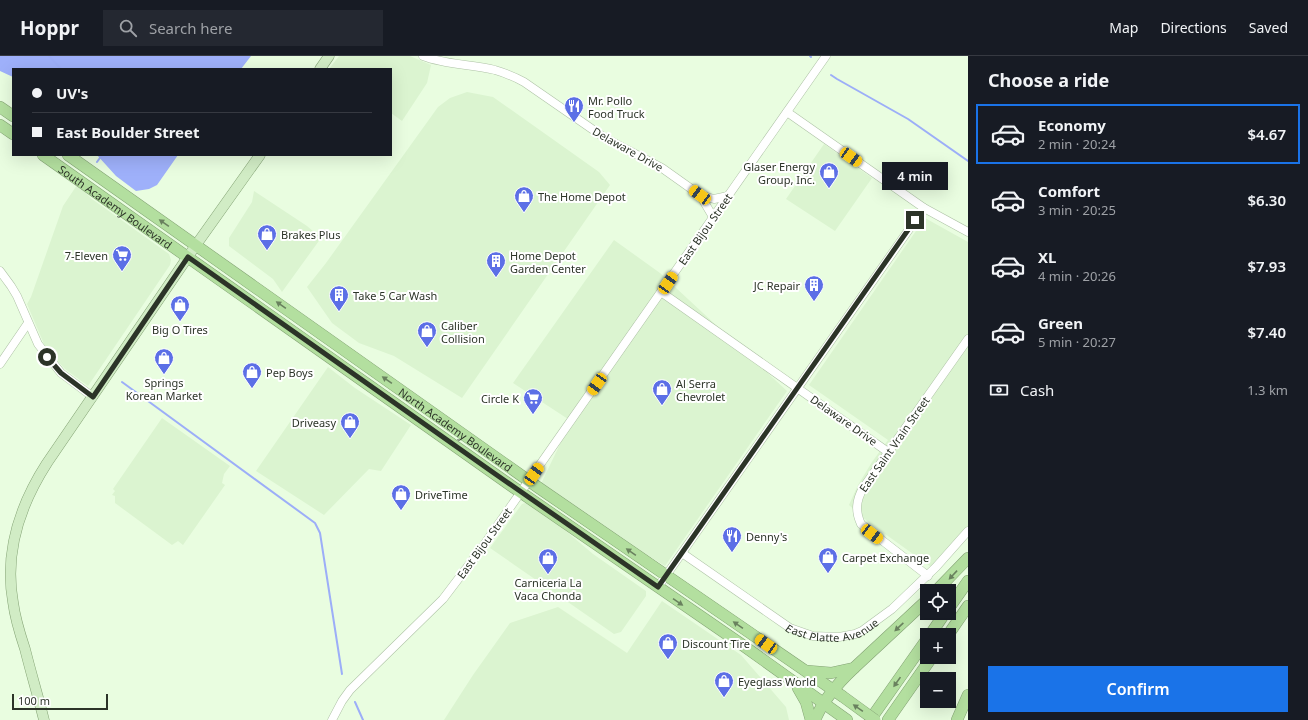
<!DOCTYPE html>
<meta charset="utf-8">
<style>
body{margin:0;font-family:"Noto Sans",sans-serif;background:#242831;color:#f1f3f6;height:100vh;display:flex;flex-direction:column;font-size:15px;white-space:nowrap}
*{box-sizing:border-box;margin:0}
p{font-size:13px;color:#9ea1a6}
.icon{flex:none;width:22px;height:22px;fill:none;stroke:currentColor;stroke-width:2;stroke-linecap:round;stroke-linejoin:round}
.map{position:relative;flex:1;overflow:hidden}
.drawer{display:flex;flex-direction:column;background:#171b24;width:340px}
.drawer>*{flex:none}
.hud{position:absolute;left:12px;top:12px;width:380px;height:88px;border-radius:0px;box-shadow:0 4px 16px #0002;display:grid;align-content:center;height:88px;padding:0 20px;background:#171b24}
.tools{position:absolute;left:920px;top:528px;display:grid;gap:8px}
.tools a{display:grid;place-items:center;width:36px;height:36px;border-radius:0px;background:#171b24;box-shadow:0 4px 16px #0002;font-size:20px}
.scale{position:absolute;left:12px;bottom:10px;width:96px;box-sizing:border-box;padding-left:4px;border:2px solid #2c3428;border-top:0;font-size:11px;line-height:14px;white-space:nowrap;color:#2c3428;-webkit-text-stroke:3px #fff;paint-order:stroke}
.end{position:absolute;width:18px;height:18px;margin:-9px;border:5px solid #2c3428;background:#fff;box-shadow:0 0 0 2px #fff}
.from{border-radius:50%}
.bubble{position:absolute;height:28px;border-radius:0px;background:#171b24;box-shadow:0 4px 16px #0002;font-size:13px;font-weight:600;line-height:28px;text-align:center}
.car{position:absolute;width:12px;height:24px;margin:-12px -6px;border-radius:5px;box-shadow:0 0 3px 1px #0007;background:linear-gradient(#f5c518 24%,#345 0 40%,#f5c518 0 76%,#345 0 86%,#f5c518 0)}
.hud b{display:flex;align-items:center;gap:14px;height:38px;font-size:15px}
.hud b+b{border-top:1px solid #363941}
.hud i{width:10px;height:10px;background:#f1f3f6}
ul{padding:0;list-style:none}
li{display:flex;align-items:center;gap:12px;height:60px;margin:0 8px 6px;padding:0 12px;border:2px solid transparent;border-radius:0px}
li div{flex:1}
li b{display:block;font-size:15px}
li em{font-style:normal;font-weight:600}
li.active{border-color:#1a73e8}
li>.icon{width:36px;height:36px;stroke-width:1.5}
h2{padding:0 20px;font-size:18px;line-height:48px}
.pay{display:flex;align-items:center;gap:10px;height:44px;padding:0 20px;font-size:15px}
.pay p{margin-inline-start:auto}
.primary-button{display:flex;gap:8px;margin-top:auto;padding:8px 20px}
.primary-button a{flex:1;height:46px;border-radius:0px;background:#1a73e8;color:#fff;font-size:16px;font-weight:600;line-height:46px;text-align:center}
header{display:flex;align-items:center;gap:24px;box-sizing:border-box;height:56px;padding:0 20px;background:#171b24;border-bottom:1px solid #363941}
header strong{font-size:19px}
nav{display:flex;gap:22px;margin-inline-start:auto;font-size:14px}
.search{width:280px;height:36px;background:#242831;display:flex;align-items:center;gap:10px;box-sizing:border-box;padding:0 14px;border-radius:0px;color:#9ea1a6;font-size:15px}
main{display:flex;flex:1;min-height:0}
.map>svg:first-child{display:block}
.built{fill:#dbf4d0}
.forest{fill:#9eb0fa}
.lines{fill:none;stroke-linecap:round;stroke-linejoin:round}
.stream{stroke:#9caef8;stroke-width:2}
.minor-casing{stroke:#aec2a6;stroke-width:9}
.major-casing{stroke:#84a375;stroke-width:11}
.highway-casing{stroke:#84a375;stroke-width:12}
.minor{stroke:#fff;stroke-width:8}
.major{stroke:#d1ecc5;stroke-width:10}
.highway{stroke:#b3df9f;stroke-width:11}
.highway-bridge-casing{stroke:#84a375;stroke-width:12;stroke-linecap:butt}
.highway-bridge{stroke:#b3df9f;stroke-width:11}
.oneway{fill:#69815e}
.route{stroke:#2c3428;stroke-width:5}
.labels{text-anchor:middle;dominant-baseline:central;stroke-width:4;stroke-linejoin:round;paint-order:stroke}
.poi-label{font-size:11px;fill:#2c3428;stroke:#fff;text-anchor:start}
.street-label{font-size:11px;fill:#2c3428;stroke:#fff}
</style>
<header>
<strong>Hoppr</strong>
<div class="search"><svg class="icon" aria-label="search" viewBox="0 0 24 24"><circle cx="10" cy="10" r="6"/><path d="M15 15l6 6"/></svg>Search here</div>
<nav><a>Map</a><a>Directions</a><a>Saved</a></nav>
</header>
<main>
<div class="map">
<svg width="968" height="664" viewBox="0 0 968 664">
<rect width="100%" height="100%" fill="#e9fde0"/>
<path class="built" d="M339 0H410L431 9 427 27 402 65 391 57V13H329Z
M467 36 493 41 599 116 610 129 462 342 394 300 359 287 332 267 307 231 326 207 438 51 450 42Z
M824 88 872 122 835 175 786 143Z
M77 129 83 134 92 143 169 198 171 204 170 209 88 330 65 313 53 300 44 288 27 248 31 241 63 150Z
M254 135 307 170 321 182 282 236 273 223 229 190V182L252 146Z
M925 162 968 186V475L934 513 867 465 849 449 858 429 872 406 888 384 809 329Z
M614 184 660 217 787 335 665 510 539 432 571 365 513 327Z
M328 311 355 332 411 369 381 415 369 413 324 459 256 415Z
M162 362 230 410 224 418 222 427 225 429 183 489 178 485 172 489 115 447V440L112 439 115 435 113 433Z
M525 447 530 448 560 470 593 498 646 535V540L621 576 614 578 490 492 522 448Z
M662 545 741 599 786 651 789 664H444L473 619 510 567 558 551 627 597Z"/>
<path class="forest" d="M0 0H251L241 13H13V21L0 15Z
M97 99H178L157 129 149 133 136 135 116 120Z"/>
<g class="lines">
<path class="stream" d="M49 0 61 13
M810 0 811 1
M831 19 837 23 908 63 968 105
M97 106 102 99
M122 326 315 467 320 477 342 618
M355 646 363 664"/>
<g class="minor-casing">
<g id="minor">
<path d="M423 0C446 9 471 8 495 14 505 17 515 21 524 26L605 82 662 112 700 139 714 143 728 140"/>
<path d="M787 56 924 152 968 176"/>
<path d="M700 139 713 161"/>
<path d="M0 215 11 230 17 240 38 288 61 317 93 341"/>
<path d="M661 236 888 396"/>
<path d="M0 308 28 267"/>
<path id="s1" d="M682 497 790 572 813 580 839 581 855 578 862 575 892 553 936 511 968 475"/>
<path d="M928 520 861 468C855 455 856 445 863 432L968 283"/>
<path d="M658 531 924 152"/>
<path d="M332 664 342 645 350 634 443 543 481 493 826 0"/>
</g>
</g>
<g class="major-casing">
<path id="major" d="M320 13 329 0
M44 664C38 640 31 617 25 593 20 578 15 562 13 546 4 495 20 449 47 407L196 189 260 99"/>
</g>
<g class="highway-casing">
<g id="highway">
<path d="M0 51 13 60"/>
<path d="M0 69 13 78"/>
<path id="s2" d="M43 99 513 431 741 588 847 664"/>
<path id="s3" d="M68 99 539 432 842 640"/>
<path d="M936 535 968 502"/>
<path d="M949 552 968 525"/>
<path d="M930 579 945 557"/>
<path d="M948 579 968 550"/>
<path d="M807 615 831 617 854 612 927 544"/>
<path d="M798 632 806 646 811 664"/>
<path d="M815 664C823 644 838 627 854 612"/>
<path d="M870 664 927 583"/>
<path d="M888 664 932 601"/>
<path d="M957 664 968 639"/>
</g>
</g>
<use href="#minor" class="minor"/>
<use href="#major" class="major"/>
<use href="#highway" class="highway"/>
<g class="highway-bridge-casing">
<path id="highway-bridge" d="M842 640 875 664"/>
</g>
<use href="#highway-bridge" class="highway-bridge"/>
</g>
<defs><path id="oneway-solid" d="M-6-.8H1V-3.2L6.5 0L1 3.2V.8H-6Z"/></defs>
<g class="oneway">
<use href="#oneway-solid" transform="translate(164 167) rotate(-145)"/>
<use href="#oneway-solid" transform="translate(281 249) rotate(-145)"/>
<use href="#oneway-solid" transform="translate(387 324) rotate(-145)"/>
<use href="#oneway-solid" transform="translate(631 496) rotate(-145)"/>
<use href="#oneway-solid" transform="translate(953 519) rotate(133)"/>
<use href="#oneway-solid" transform="translate(678 546) rotate(34)"/>
<use href="#oneway-solid" transform="translate(738 569) rotate(-146)"/>
<use href="#oneway-solid" transform="translate(899 571) rotate(137)"/>
<use href="#oneway-solid" transform="translate(897 626) rotate(125)"/>
<use href="#oneway-solid" transform="translate(858 652) rotate(-145)"/>
</g>
<g class="lines">
<path class="route" d="M47 301 61 317 93 341 188 201 491 415 658 531 915 164"/>
</g>
<defs>
<g id="restaurant-pin" transform="scale(1)"><path d="M0 17L-7.5 6A9.5 9.5 0 1 1 7.5 6Z" fill="#5c6fe6" stroke="#fff"/><path d="M-5-6h1v4h1v-4h1v4h1v-4h1v5L-1.5 .5V6h-2V.5L-5-1ZM5-6V6H3V1.5H1.5Q1.5-4 5-6Z" fill="#fff"/></g>
<g id="shop-pin" transform="scale(1)"><path d="M0 17L-7.5 6A9.5 9.5 0 1 1 7.5 6Z" fill="#5c6fe6" stroke="#fff"/><path d="M-5-2.5h2.3a2.7 3.5 0 0 1 5.4 0H5L5.5 6h-11ZM-1.5-2.5h3a1.5 2.3 0 0 0-3 0Z" fill="#fff"/></g>
<g id="supermarket-pin" transform="scale(1)"><path d="M0 17L-7.5 6A9.5 9.5 0 1 1 7.5 6Z" fill="#5c6fe6" stroke="#fff"/><path d="M-6-5.5h2.5l.6 2H6L4.5 2H-2.5L-4.4-4H-6ZM-1.5 3.2a1.3 1.3 0 1 0 .1 0ZM3 3.2a1.3 1.3 0 1 0 .1 0Z" fill="#fff"/></g>
<g id="building-pin" transform="scale(1)"><path d="M0 17L-7.5 6A9.5 9.5 0 1 1 7.5 6Z" fill="#5c6fe6" stroke="#fff"/><path d="M-4-6H4V6H1V3H-1V6H-4ZM-2.5-4.3h1.7v1.8h-1.7ZM.8-4.3h1.7v1.8H.8ZM-2.5-1h1.7V.8h-1.7ZM.8-1h1.7V.8H.8Z" fill="#fff"/></g>
</defs>
<g fill-rule="evenodd">
<use href="#restaurant-pin" x="574" y="50"/>
<use href="#shop-pin" x="829" y="116"/>
<use href="#shop-pin" x="524" y="140"/>
<use href="#shop-pin" x="267" y="178"/>
<use href="#supermarket-pin" x="122" y="199"/>
<use href="#building-pin" x="496" y="205"/>
<use href="#building-pin" x="814" y="229"/>
<use href="#building-pin" x="339" y="239"/>
<use href="#shop-pin" x="180" y="249"/>
<use href="#shop-pin" x="427" y="275"/>
<use href="#shop-pin" x="164" y="302"/>
<use href="#shop-pin" x="252" y="316"/>
<use href="#shop-pin" x="662" y="333"/>
<use href="#supermarket-pin" x="533" y="342"/>
<use href="#shop-pin" x="350" y="366"/>
<use href="#shop-pin" x="401" y="438"/>
<use href="#restaurant-pin" x="732" y="480"/>
<use href="#shop-pin" x="828" y="501"/>
<use href="#shop-pin" x="548" y="502"/>
<use href="#shop-pin" x="668" y="587"/>
<use href="#shop-pin" x="724" y="625"/>
</g>
<g class="labels">
<g class="poi-label">
<text x="588" y="44">Mr. Pollo<tspan x="588" dy="13">Food Truck</tspan></text>
<text x="815" y="110" text-anchor="end">Glaser Energy<tspan x="815" dy="13">Group, Inc.</tspan></text>
<text x="538" y="140">The Home Depot</text>
<text x="281" y="178">Brakes Plus</text>
<text x="108" y="199" text-anchor="end">7-Eleven</text>
<text x="510" y="199">Home Depot<tspan x="510" dy="13">Garden Center</tspan></text>
<text x="800" y="229" text-anchor="end">JC Repair</text>
<text x="353" y="239">Take 5 Car Wash</text>
<text x="441" y="269">Caliber<tspan x="441" dy="13">Collision</tspan></text>
<text x="180" y="273" text-anchor="middle">Big O Tires</text>
<text x="266" y="316">Pep Boys</text>
<text x="164" y="326" text-anchor="middle">Springs<tspan x="164" dy="13">Korean Market</tspan></text>
<text x="676" y="327">Al Serra<tspan x="676" dy="13">Chevrolet</tspan></text>
<text x="519" y="342" text-anchor="end">Circle K</text>
<text x="336" y="366" text-anchor="end">Driveasy</text>
<text x="415" y="438">DriveTime</text>
<text x="746" y="480">Denny's</text>
<text x="842" y="501">Carpet Exchange</text>
<text x="548" y="526" text-anchor="middle">Carniceria La<tspan x="548" dy="13">Vaca Chonda</tspan></text>
<text x="682" y="587">Discount Tire</text>
<text x="738" y="625">Eyeglass World</text>
</g>
<g class="street-label">
<text transform="translate(628 93) rotate(29)">Delaware Drive</text>
<text stroke="none"><textPath href="#s2" startOffset="89">South Academy Boulevard</textPath></text>
<text transform="translate(705 173) rotate(-55)">East Bijou Street</text>
<text transform="translate(844 364) rotate(35)">Delaware Drive</text>
<text stroke="none"><textPath href="#s3" startOffset="475">North Academy Boulevard</textPath></text>
<text transform="translate(894 388) rotate(-55)">East Saint Vrain Street</text>
<text transform="translate(484 487) rotate(-54)">East Bijou Street</text>
<text stroke="none"><textPath href="#s1" startOffset="176">East Platte Avenue</textPath></text>
</g>
</g>
</svg>
<div class="tools">
<a><svg class="icon" aria-label="locate" viewBox="0 0 24 24"><circle cx="12" cy="12" r="6"/><path d="M12 2v4M12 18v4M2 12h4M18 12h4"/></svg></a>
<a>+</a>
<a>−</a>
</div>
<div class="scale">100 m</div>
<i class="end from" style="left:47px;top:301px"></i>
<i class="end" style="left:915px;top:164px"></i>
<div class="bubble" style="left:882px;top:106px;width:66px">4 min</div>
<i class="car" style="left:851px;top:101px;rotate:125deg"></i>
<i class="car" style="left:700px;top:139px;rotate:306deg"></i>
<i class="car" style="left:668px;top:227px;rotate:34deg"></i>
<i class="car" style="left:597px;top:328px;rotate:215deg"></i>
<i class="car" style="left:534px;top:418px;rotate:35deg"></i>
<i class="car" style="left:872px;top:478px;rotate:127deg"></i>
<i class="car" style="left:766px;top:588px;rotate:305deg"></i>
<div class="hud">
<b><i class="from"></i>UV's</b>
<b><i></i>East Boulder Street</b>
</div>
</div>
<section class="drawer">
<h2>Choose a ride</h2>
<ul>
<li class="active"><svg class="icon" aria-label="car" viewBox="0 0 24 24"><path d="M5 17H2v-5l4-1 3-4h7l3 4 3 1v5h-3M9 17h6M6 11h13"/><circle cx="7" cy="17" r="2"/><circle cx="17" cy="17" r="2"/></svg><div><b>Economy</b><p>2 min · 20:24</p></div><em>$4.67</em></li>
<li><svg class="icon" aria-label="car" viewBox="0 0 24 24"><path d="M5 17H2v-5l4-1 3-4h7l3 4 3 1v5h-3M9 17h6M6 11h13"/><circle cx="7" cy="17" r="2"/><circle cx="17" cy="17" r="2"/></svg><div><b>Comfort</b><p>3 min · 20:25</p></div><em>$6.30</em></li>
<li><svg class="icon" aria-label="car" viewBox="0 0 24 24"><path d="M5 17H2v-5l4-1 3-4h7l3 4 3 1v5h-3M9 17h6M6 11h13"/><circle cx="7" cy="17" r="2"/><circle cx="17" cy="17" r="2"/></svg><div><b>XL</b><p>4 min · 20:26</p></div><em>$7.93</em></li>
<li><svg class="icon" aria-label="car" viewBox="0 0 24 24"><path d="M5 17H2v-5l4-1 3-4h7l3 4 3 1v5h-3M9 17h6M6 11h13"/><circle cx="7" cy="17" r="2"/><circle cx="17" cy="17" r="2"/></svg><div><b>Green</b><p>5 min · 20:27</p></div><em>$7.40</em></li>
</ul>
<div class="pay"><svg class="icon" aria-label="cash" viewBox="0 0 24 24"><path d="M3 7h18v10H3z"/><circle cx="12" cy="12" r="2"/></svg>Cash<p>1.3 km</p></div>
<div class="primary-button"><a>Confirm</a></div>
</section>
</main>
